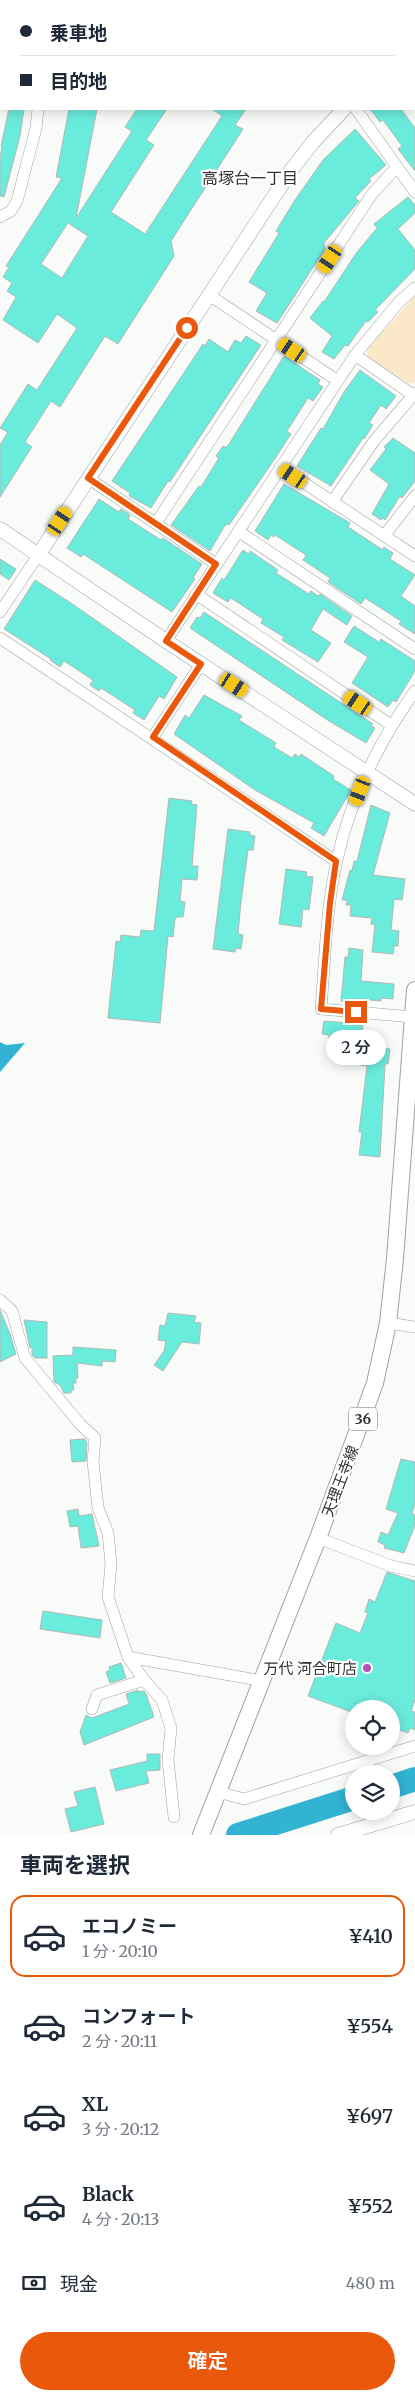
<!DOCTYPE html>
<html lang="ja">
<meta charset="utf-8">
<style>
body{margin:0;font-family:Merriweather,"Noto Sans JP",serif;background:#f2f2f3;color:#1f2937;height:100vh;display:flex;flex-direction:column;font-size:19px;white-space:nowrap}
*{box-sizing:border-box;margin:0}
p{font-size:16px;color:#747a83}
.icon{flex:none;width:28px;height:28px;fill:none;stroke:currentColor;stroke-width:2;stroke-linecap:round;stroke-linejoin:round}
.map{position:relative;height:1835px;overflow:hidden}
.sheet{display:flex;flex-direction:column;background:#fff;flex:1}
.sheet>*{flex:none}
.banner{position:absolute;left:0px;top:0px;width:415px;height:110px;box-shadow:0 2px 12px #0003;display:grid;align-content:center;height:110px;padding:0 20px;background:#fff}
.buttons{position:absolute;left:345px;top:1700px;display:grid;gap:10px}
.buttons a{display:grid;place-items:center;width:55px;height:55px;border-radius:50%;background:#fff;box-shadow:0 2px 12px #0003;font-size:25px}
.end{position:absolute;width:22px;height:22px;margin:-11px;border:6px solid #ea580c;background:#fff;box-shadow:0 0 0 2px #fff}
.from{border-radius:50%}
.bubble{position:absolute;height:35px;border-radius:18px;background:#fff;box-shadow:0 2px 12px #0003;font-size:16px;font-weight:600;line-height:35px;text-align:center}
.car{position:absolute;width:15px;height:30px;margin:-15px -8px;border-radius:6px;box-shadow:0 0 4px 1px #0007;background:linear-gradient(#f5c518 24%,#345 0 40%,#f5c518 0 76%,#345 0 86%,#f5c518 0)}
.banner b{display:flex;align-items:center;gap:18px;height:48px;font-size:19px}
.banner b+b{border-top:1px solid #e0e1e3}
.banner i{width:12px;height:12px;background:#1f2937}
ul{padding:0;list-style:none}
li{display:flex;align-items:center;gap:15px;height:82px;margin:0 10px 8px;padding:0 10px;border:2px solid transparent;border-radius:15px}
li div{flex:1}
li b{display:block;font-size:19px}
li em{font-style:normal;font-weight:600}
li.current{border-color:#ea580c}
li>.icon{width:45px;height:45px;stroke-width:1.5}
h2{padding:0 20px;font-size:22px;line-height:60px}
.pay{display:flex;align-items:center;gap:12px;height:55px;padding:0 20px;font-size:19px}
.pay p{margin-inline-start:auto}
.action{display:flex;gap:10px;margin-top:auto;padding:10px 20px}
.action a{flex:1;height:58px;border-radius:30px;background:#ea580c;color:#fff;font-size:20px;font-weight:600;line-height:58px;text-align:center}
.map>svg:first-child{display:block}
.green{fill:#fae8c9}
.water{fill:#33b3d4}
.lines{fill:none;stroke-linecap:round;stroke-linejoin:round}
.river{stroke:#33b3d4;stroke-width:24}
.building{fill:#6aecdc;stroke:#b4b7b7;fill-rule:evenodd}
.minor-casing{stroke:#9fa2a0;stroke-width:12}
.tertiary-casing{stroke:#9fa2a0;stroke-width:15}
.primary-casing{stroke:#9fa2a0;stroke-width:18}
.path{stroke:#9d9f9e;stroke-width:2.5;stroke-dasharray:2.5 4;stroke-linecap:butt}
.minor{stroke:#fff;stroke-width:11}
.tertiary{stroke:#fff;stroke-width:14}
.primary{stroke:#fff;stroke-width:16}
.route{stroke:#ea580c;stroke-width:6}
.poi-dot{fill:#b051ba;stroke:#fff;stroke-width:2}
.labels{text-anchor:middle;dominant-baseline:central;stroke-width:4.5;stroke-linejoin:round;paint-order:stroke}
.shield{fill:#fff;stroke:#6e6f6f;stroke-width:1}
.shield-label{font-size:14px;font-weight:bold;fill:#303131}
.street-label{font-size:15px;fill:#303131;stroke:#fff}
.poi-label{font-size:15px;fill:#303131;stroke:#fff;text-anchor:end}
.neighbourhood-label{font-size:16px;fill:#303131;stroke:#fff}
</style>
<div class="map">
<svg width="415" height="1835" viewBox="0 0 415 1835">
<rect width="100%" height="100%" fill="#f8fbf8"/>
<path class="green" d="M415 296V383L409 384 368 357 367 349Z"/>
<path class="water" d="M0 1042 6 1045 25 1043 0 1072Z"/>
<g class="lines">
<path class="river" d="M391 1787 415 1779
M238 1835 354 1798"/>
</g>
<path class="building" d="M9 109H24L20 136 4 197 0 196V159L2 146H1Z
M69 109H97L76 218 132 131 125 127 137 109H167L146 140 154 145 111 212 145 234 222 116 212 109H246L235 125 243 129 171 241 174 256 118 344 105 336 60 407 51 401 25 442 32 447 0 497V445L8 432 0 428 28 384 37 390 77 328 57 314 38 343 3 320 16 297 7 291 12 283 3 277 9 267 6 266 62 178 56 177ZM68 223 88 236 62 278 41 264Z
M370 109H401L415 128V171L398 149 402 146 383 120 380 122Z
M355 129 386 165 369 179 371 181 355 198 359 201 324 243 325 249 277 323 256 311 267 293 249 282 279 233 276 231 295 200 323 160Z
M408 197 415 205V213L398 229 415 250V269L375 310 378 312 368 322 366 321 348 346 345 345 334 359 322 352 332 336 310 318 323 301 324 302 357 252 377 228 374 224Z
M246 336 261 345 170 482 168 481 151 508 129 496 130 493 112 481 203 344 205 346 209 339 228 352 235 340 241 343Z
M284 356 320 380 318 384 323 387 313 401 308 398 287 431 291 434 274 460 229 525 227 524 224 527 210 551 171 525 199 486 201 487 219 458 216 456 223 446 226 447 229 444Z
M360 370 396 396 386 409 381 405 369 423 373 425 364 439 363 438 331 486 297 466 321 428 323 429 344 392Z
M393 438 415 453V481L402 498 400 496 385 520 383 518 381 520 372 514 389 484 370 470 386 449 384 447Z
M284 484 350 523 348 527 383 550 384 547 393 553 390 559 415 575 401 596 415 606V634L399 624 401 621 365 598 361 604 328 582 330 578 303 560 306 555 275 535 274 537 271 535 268 540 255 531Z
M99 499 119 512 121 509 130 515 128 519 161 540 163 538 202 564 193 578 195 579 172 612 83 554 81 557 67 548Z
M243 550 249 554 250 551 278 570 276 573 309 594 311 591 318 596 320 594 352 616 347 625 323 609 311 630 331 643 318 662 282 640 284 637 261 623 263 619 231 598 228 602 213 593 222 578 224 580Z
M0 559 16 569 9 580 0 574Z
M35 580 71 603 177 677 164 699 159 696 144 720 133 713 135 710 101 688 99 691 90 685 93 680 64 661 60 667 50 660 51 659 4 629Z
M204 612 373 724 371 726 375 728 366 743 329 721 190 628 197 617 200 618Z
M354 626 379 642 381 639 415 661V671L396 702 393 700 388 707 352 683 368 657 344 642Z
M204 695 242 716 239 720 276 743 274 747 292 758 295 754 299 757 301 754 334 776 333 779 351 790 324 836 311 828 314 823 255 790 174 734 185 715 189 718Z
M169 798 192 801 191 804 197 805 192 866H198L197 880 182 879 180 901 185 902 183 917H177L175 919 173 937 168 936 160 1023 108 1018 116 941 120 942 121 935 140 937 141 930 154 931Z
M371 805 390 813 373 875 405 879 402 900 394 899 391 930 399 931 398 946H394L393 954 372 952 375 925 371 924 372 918 350 916 351 905H346L347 900H342L350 870 352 871 354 861H357Z
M228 829 250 832V835L255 836 253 850H248L241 902 238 934 243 935 241 949 236 948 235 952 213 949Z
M286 869 307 872 306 876 313 877 309 910 303 909 301 927 279 924Z
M349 948 363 950 361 981 394 984 393 999 381 998V1001L359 999V1002L341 1001 345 957H348Z
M324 1021 363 1024 361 1046 390 1049 388 1064H385L380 1157 359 1155 362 1132H359L367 1066 343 1062 345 1044 329 1042V1035L322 1034Z
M0 1310 10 1334 16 1354 0 1362Z
M168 1313 196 1316 194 1322 201 1323 199 1344 182 1342 163 1371 154 1365 164 1351 166 1341 158 1340 160 1325 165 1326Z
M24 1320 47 1322V1358H35L32 1355V1347L30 1348Z
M73 1347 116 1350 115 1362 102 1361V1366L77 1363 78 1378H76V1383H73L74 1390H71V1393H64L60 1385 54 1382 53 1356 73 1355Z
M85 1439 87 1443 86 1461 72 1462 70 1440Z
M401 1459 415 1462V1503L412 1514 415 1515V1525L404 1553 384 1548 385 1545 378 1542 381 1532 388 1535 398 1513 386 1509Z
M78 1509 79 1516 92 1514 99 1546 81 1548 78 1526 70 1527 67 1511Z
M387 1572 415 1581V1700L411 1711 415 1712V1730L410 1728 408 1733 391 1727V1709H354V1713L308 1696 336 1623 360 1633 368 1613 365 1612 369 1599 375 1602Z
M43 1611 102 1620 100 1638 40 1629Z
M121 1663 126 1678 110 1683 106 1672 110 1670 109 1667Z
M138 1690V1692L144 1691 146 1694 154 1717 84 1745 80 1732 86 1715 92 1718 129 1704 126 1694Z
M147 1754H160V1770L146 1771 149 1783 116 1791 110 1770 147 1761Z
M95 1787 104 1824 71 1832 65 1809 78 1806 74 1792Z"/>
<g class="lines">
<g class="minor-casing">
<path id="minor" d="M0 45H1
M356 109 415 192
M0 217 11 211 17 201 36 128 38 109
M209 295 338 381
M355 355 413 395
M280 467 415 556
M88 478 216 564
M332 502 374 441 415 393
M156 523 372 194 396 168
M238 531 415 649
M384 536 415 496
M196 594 391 725
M0 612 39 554
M0 638 336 861
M166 641 355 355 399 302 415 288
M153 737 201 664
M413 1017 321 1009C325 959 326 909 337 860 350 799 379 742 415 691
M0 1300 12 1311 25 1358 80 1424 95 1438 93 1462 98 1508 108 1533 111 1564 108 1597 128 1657 144 1680 162 1700 171 1728 168 1760 174 1817
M388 1323 415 1327
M318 1538 391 1566 415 1571
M128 1657 263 1681
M92 1709 97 1695 144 1680
M218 1792 244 1799 415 1746"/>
</g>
<g class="tertiary-casing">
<path id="tertiary" d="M388 0V1
M414 36 415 38
M414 51 415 50
M0 529 166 641 415 804
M39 554 292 169 313 142 344 109
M338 1835 415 1812"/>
</g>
<g class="primary-casing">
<path id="primary" d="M201 1835 318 1538 375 1383 388 1323 395 1259 415 990"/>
</g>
<path class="path" d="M25 1 26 0
M35 1V0
M0 30H1"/>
<use href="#minor" class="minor"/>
<use href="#tertiary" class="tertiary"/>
<use href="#primary" class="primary"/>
</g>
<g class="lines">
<path class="route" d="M187 328 88 478 216 564 166 641 201 664 153 737 336 861 330 903 321 1009 356 1012"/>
</g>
<circle class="poi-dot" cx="367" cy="1668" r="5"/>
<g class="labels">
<rect class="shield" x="349" y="1407.5" width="28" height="23" rx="4"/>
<g class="shield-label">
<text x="363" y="1419">36</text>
</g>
<g class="street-label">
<text transform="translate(340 1481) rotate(-69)">天理王寺線</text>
</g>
<g class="poi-label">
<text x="357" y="1668">万代 河合町店</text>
</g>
<g class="neighbourhood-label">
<text x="250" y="178">高塚台一丁目</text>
</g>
</g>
</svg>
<div class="buttons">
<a><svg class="icon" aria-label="locate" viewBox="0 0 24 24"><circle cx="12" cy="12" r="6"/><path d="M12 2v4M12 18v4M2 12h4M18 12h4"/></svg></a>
<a><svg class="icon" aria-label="layers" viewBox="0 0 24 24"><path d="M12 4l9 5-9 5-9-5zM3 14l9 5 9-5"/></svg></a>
</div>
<i class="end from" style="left:187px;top:328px"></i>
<i class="end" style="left:356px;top:1012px"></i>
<div class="bubble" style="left:326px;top:1030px;width:60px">2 分</div>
<i class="car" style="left:330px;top:259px;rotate:213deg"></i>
<i class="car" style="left:292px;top:350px;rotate:304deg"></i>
<i class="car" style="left:293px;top:476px;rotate:304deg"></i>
<i class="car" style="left:60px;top:521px;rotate:33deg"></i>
<i class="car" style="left:234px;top:685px;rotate:123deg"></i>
<i class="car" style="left:358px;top:703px;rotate:304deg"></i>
<i class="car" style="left:360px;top:791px;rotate:201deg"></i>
<div class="banner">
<b><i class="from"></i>乗車地</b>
<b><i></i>目的地</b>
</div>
</div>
<section class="sheet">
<h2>車両を選択</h2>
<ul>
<li class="current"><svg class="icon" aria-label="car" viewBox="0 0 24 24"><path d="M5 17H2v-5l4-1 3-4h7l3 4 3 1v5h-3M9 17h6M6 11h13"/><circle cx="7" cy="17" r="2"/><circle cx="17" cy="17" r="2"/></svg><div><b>エコノミー</b><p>1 分 · 20:10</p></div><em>¥410</em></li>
<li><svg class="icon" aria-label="car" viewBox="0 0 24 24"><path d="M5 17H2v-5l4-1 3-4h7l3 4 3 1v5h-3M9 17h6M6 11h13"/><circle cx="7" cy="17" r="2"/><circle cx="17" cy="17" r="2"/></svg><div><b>コンフォート</b><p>2 分 · 20:11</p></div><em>¥554</em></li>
<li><svg class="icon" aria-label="car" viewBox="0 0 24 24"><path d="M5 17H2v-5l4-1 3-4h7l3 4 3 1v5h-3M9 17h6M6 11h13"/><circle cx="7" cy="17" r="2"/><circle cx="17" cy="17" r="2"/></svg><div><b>XL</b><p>3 分 · 20:12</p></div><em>¥697</em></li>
<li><svg class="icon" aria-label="car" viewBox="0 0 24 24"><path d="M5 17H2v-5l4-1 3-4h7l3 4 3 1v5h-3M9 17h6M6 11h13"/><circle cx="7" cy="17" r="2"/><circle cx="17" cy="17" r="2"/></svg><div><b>Black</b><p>4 分 · 20:13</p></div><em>¥552</em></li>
</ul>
<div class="pay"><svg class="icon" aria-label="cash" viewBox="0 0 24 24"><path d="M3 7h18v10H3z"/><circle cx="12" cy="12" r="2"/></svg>現金<p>480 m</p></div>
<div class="action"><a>確定</a></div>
</section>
